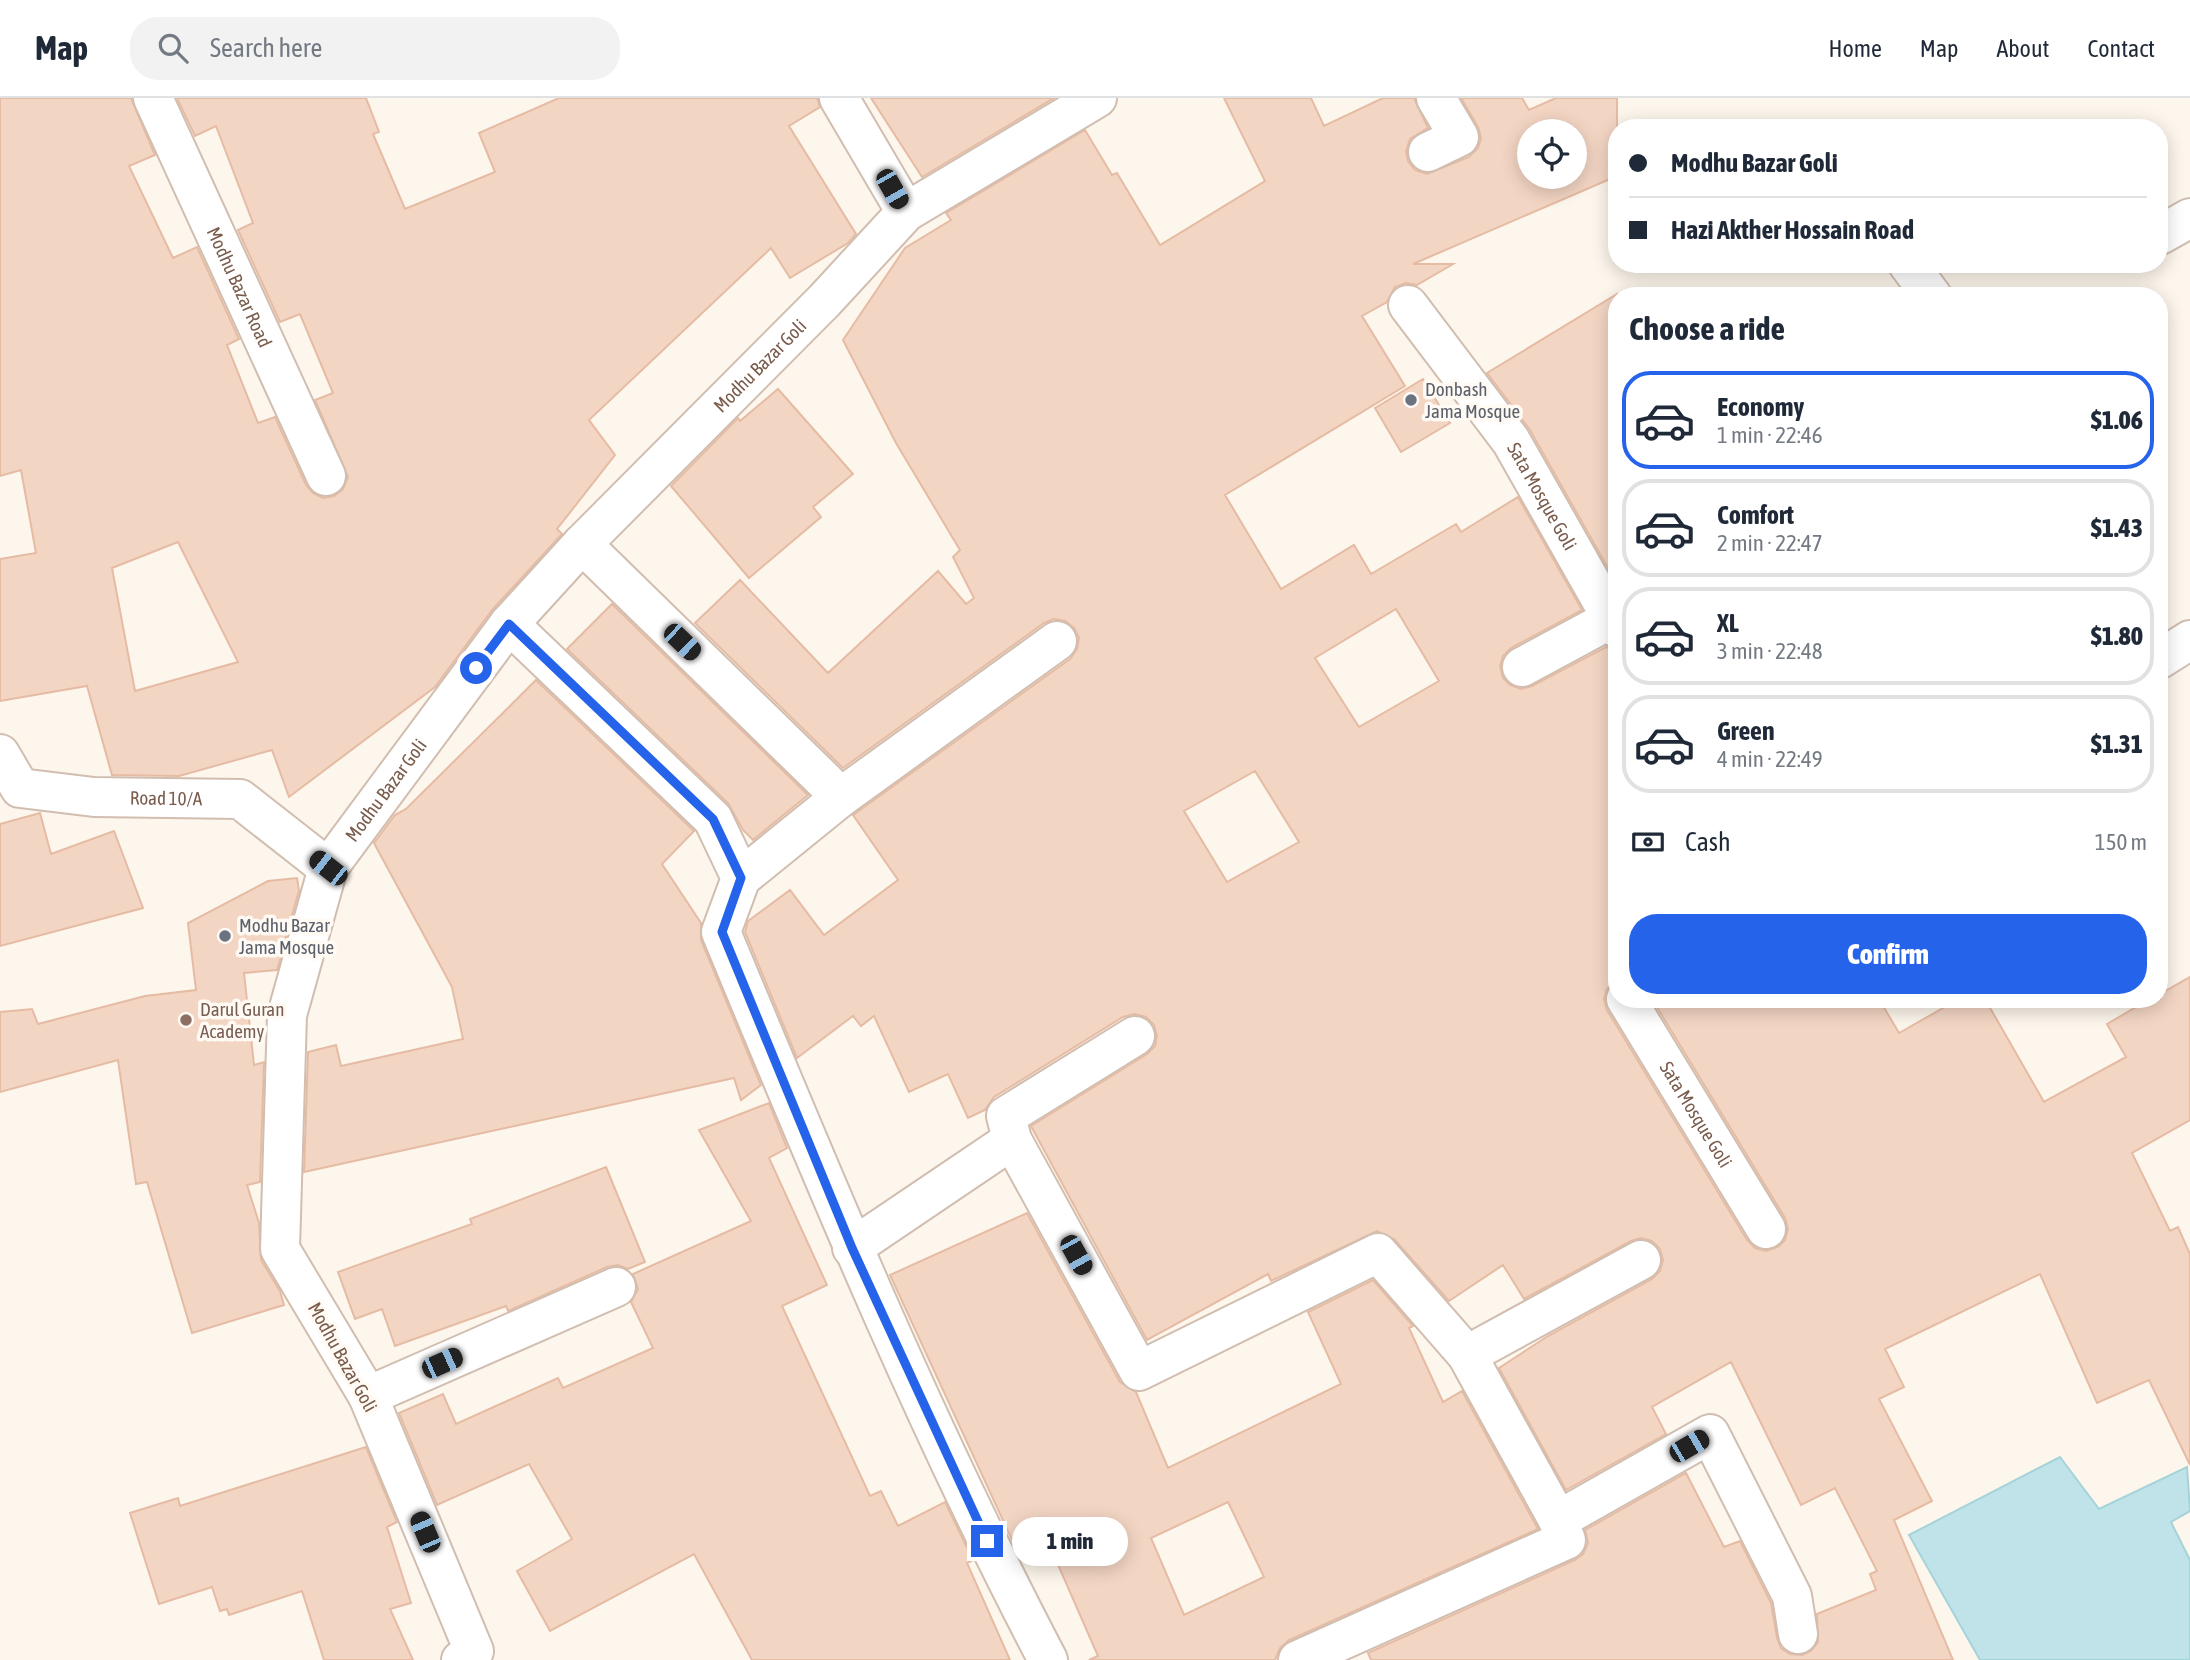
<!DOCTYPE html>
<meta charset="utf-8">
<style>
body{margin:0;font-family:"Asap Condensed",sans-serif;background:#f2f2f3;color:#1f2937;height:100vh;display:flex;flex-direction:column;font-size:26px;white-space:nowrap}
*{box-sizing:border-box;margin:0}
p{font-size:23px;color:#747a83}
.icon{flex:none;width:38px;height:38px;fill:none;stroke:currentColor;stroke-width:2;stroke-linecap:round;stroke-linejoin:round}
.map{position:relative;flex:1;overflow:hidden}
.sheet{position:absolute;left:1608px;top:189px;width:560px;height:721px;display:flex;flex-direction:column;background:#fff;border-radius:28px;box-shadow:0 4px 18px #0003}
.sheet>*{flex:none}
.banner{position:absolute;left:1608px;top:21px;width:560px;height:154px;border-radius:28px;box-shadow:0 4px 18px #0003;display:grid;align-content:center;height:154px;padding:0 21px;background:#fff}
.buttons{position:absolute;left:1517px;top:21px;display:grid;gap:14px}
.buttons a{display:grid;place-items:center;width:70px;height:70px;border-radius:50%;background:#fff;box-shadow:0 4px 18px #0003;font-size:35px}
.end{position:absolute;width:32px;height:32px;margin:-16px;border:9px solid #2563eb;background:#fff;box-shadow:0 0 0 4px #fff}
.from{border-radius:50%}
.bubble{position:absolute;height:49px;border-radius:24px;background:#fff;box-shadow:0 4px 18px #0003;font-size:23px;font-weight:800;line-height:49px;text-align:center}
.car{position:absolute;width:21px;height:42px;margin:-21px -10px;border-radius:9px;box-shadow:0 0 5px 2px #0007;background:linear-gradient(#222 24%,#8ab4d8 0 40%,#222 0 76%,#8ab4d8 0 86%,#222 0)}
.banner b{display:flex;align-items:center;gap:24px;height:66px;font-size:26px}
.banner b+b{border-top:2px solid #e0e1e3}
.banner i{width:18px;height:18px;background:#1f2937}
ul{padding:0;list-style:none}
li{display:flex;align-items:center;gap:21px;height:98px;margin:0 14px 10px;padding:0 7px;border:4px solid #e0e1e3;border-radius:28px}
li div{flex:1}
li b{display:block;font-size:26px}
li em{font-style:normal;font-weight:800}
li.selected{border-color:#2563eb}
li>.icon{width:63px;height:63px;stroke-width:1.5}
h2{padding:0 21px;font-size:32px;line-height:84px}
.pay{display:flex;align-items:center;gap:18px;height:77px;padding:0 21px;font-size:26px}
.pay p{margin-inline-start:auto}
.action{display:flex;gap:14px;margin-top:auto;padding:14px 21px}
.action a{flex:1;height:80px;border-radius:28px;background:#2563eb;color:#fff;font-size:28px;font-weight:800;line-height:80px;text-align:center}
header{display:flex;align-items:center;gap:42px;box-sizing:border-box;height:98px;padding:0 35px;background:#fff;border-bottom:2px solid #e0e1e3}
header strong{font-size:33px}
nav{display:flex;gap:38px;margin-inline-start:auto;font-size:24px}
.search{width:490px;height:63px;background:#f2f2f3;display:flex;align-items:center;gap:18px;box-sizing:border-box;padding:0 24px;border-radius:28px;color:#747a83;font-size:26px}
.map>svg:first-child{display:block}
.water{fill:#bfe3e8;stroke:#a5d3da;stroke-width:2}
.building{fill:#f3d5c3;stroke:#e6bba3;stroke-width:2;fill-rule:evenodd}
.lines{fill:none;stroke-linecap:round;stroke-linejoin:round}
.street-casing{stroke:#d1beb0;stroke-width:42}
.street{stroke:#fff;stroke-width:38}
.route{stroke:#2563eb;stroke-width:9}
.worship-dot{fill:#6b7280;stroke:#fffaf3;stroke-width:2.5}
.education-dot{fill:#8d6e63;stroke:#fffaf3;stroke-width:2.5}
.labels{text-anchor:middle;dominant-baseline:central;stroke-width:7;stroke-linejoin:round;paint-order:stroke}
.street-label{font-size:19px;fill:#7a5c4d;stroke:#fffaf3}
.worship-label{font-size:19px;fill:#5b616d;stroke:#fffaf3;text-anchor:start}
.education-label{font-size:19px;fill:#785e54;stroke:#fffaf3;text-anchor:start}
</style>
<header>
<strong>Map</strong>
<div class="search"><svg class="icon" aria-label="search" viewBox="0 0 24 24"><circle cx="10" cy="10" r="6"/><path d="M15 15l6 6"/></svg>Search here</div>
<nav><a>Home</a><a>Map</a><a>About</a><a>Contact</a></nav>
</header>
<div class="map">
<svg width="2190" height="1562" viewBox="0 0 2190 1562">
<rect width="100%" height="100%" fill="#fdf6ec"/>
<path class="water" d="M2060 1359 2099 1411 2187 1369 2190 1413 2171 1424 2190 1462V1562H1980L1909 1437Z"/>
<path class="building" d="M0 0H131L155 57 129 68 173 160 197 149 239 241 227 247 258 325 275 319 306 387 313 395 323 400 334 398 343 391 348 379 315 302 333 295 300 216 280 224 238 132 253 125 216 28 195 38 177 0H366L379 34 373 36 405 111 495 74 479 35 559 0H817L820 9 789 28 856 136 848 145 790 180 771 150 589 322 615 357 557 431 562 436 493 511 435 589 289 699 272 652 179 678 112 677 87 588 0 603V461L36 455 21 372 0 378ZM178 444 238 564 135 593 112 470Z
M871 0H1054L922 79Z
M1224 0H1311L1324 28 1383 0H1414L1428 30 1410 41 1406 53 1408 63 1415 72 1427 76 1469 59 1478 50 1481 40 1478 29 1461 0H1522L1529 12 1556 0H1617V78L1413 166H1453L1417 187 1406 185 1395 189 1387 204 1362 218 1405 288 1225 397 1281 491 1354 447 1371 476 1456 426 1461 434 1518 399 1582 512 1511 550 1503 558 1500 568 1503 580 1510 587 1521 591 1532 588 1606 549 1617 552V882L1607 891 1604 901 1607 912 1747 1142 1755 1150 1766 1153 1778 1149 1785 1142 1788 1131 1785 1120 1652 901H1879L1899 935 1959 901H1985L2044 1004 2126 959 2107 926 2150 901H2160V896L2190 879V1022L2132 1055 2170 1133 2178 1129 2190 1156V1367L2149 1282 2097 1305 2040 1176 1885 1251 1904 1289 1879 1301 1932 1403 1894 1422 1953 1562H1371L1368 1555 1575 1462 1583 1456 1588 1445 1585 1432 1686 1375 1724 1449 1740 1443 1771 1505 1777 1540 1781 1550 1790 1556 1802 1557 1811 1553 1818 1544 1817 1516 1876 1492 1870 1476 1877 1473 1835 1390 1801 1407 1731 1264 1652 1309 1666 1336 1566 1392 1499 1270 1548 1238 1652 1181 1660 1173 1663 1162 1660 1151 1652 1143 1641 1140 1631 1143 1524 1201 1503 1167 1449 1203 1394 1141 1377 1133 1271 1183 1268 1176 1147 1242 1031 1028 1147 956 1155 948 1157 938 1154 927 1146 919 1135 916 1123 919 994 999 985 1012 968 1020 948 976 909 994 874 918 861 928 853 918 797 960 745 834 748 823 790 792 824 837 898 782 853 717 1070 561 1077 551 1079 540 1074 530 1065 523 1054 521 1044 525 843 670 695 525 740 482 828 575 938 473 966 506 974 500 953 459 960 452 896 345 843 242 905 150 951 122 946 115 1085 32 1112 77 1117 75 1160 147 1265 83ZM1530 33H1575V79H1530ZM1396 511 1439 583 1359 629 1315 560ZM1255 673 1299 744 1227 784 1184 713Z
M1617 196V486L1530 332 1487 275Z
M1423 281 1450 325 1401 354 1375 310Z
M778 291 853 376 813 409 821 419 749 480 671 388 738 320 740 323Z
M612 506 808 697 753 742 743 732 728 705 567 551Z
M536 582 694 733 662 766 701 825V842L761 987 741 1002 734 980 304 1074 308 954 336 947 341 968 463 941 452 889 374 745 395 717 406 711Z
M40 715 51 756 114 733 143 810 0 848V726Z
M297 780 299 793 285 842 281 841 283 852 277 872 244 875 254 967 264 964 260 1084 247 1087 259 1125 261 1162 280 1193 284 1207 192 1235 147 1084 136 1086 118 962 0 994V914L32 911 38 926 145 898 196 892 188 825 268 783Z
M769 1005 787 1050 769 1060 827 1187 782 1208 870 1398 881 1393 898 1428 945 1404 973 1462 967 1465 1010 1562H752L694 1456 550 1533 517 1473 572 1441 529 1366 437 1407 399 1315 443 1296 456 1326 558 1280 563 1290 653 1250 631 1204 638 1191 633 1176 751 1123 699 1032Z
M606 1069 645 1164 628 1171 618 1167 607 1169 508 1213 506 1208 395 1248 382 1211 355 1221 338 1174 472 1126 470 1121Z
M1027 1115 1120 1284 1136 1294 1168 1370 1341 1286 1308 1214 1373 1182 1413 1228 1409 1230 1443 1304 1462 1293 1538 1431 1289 1542 1280 1550 1275 1562H1089L1098 1558 1042 1430 1013 1444 890 1177ZM1228 1404 1264 1479 1184 1517 1151 1440Z
M366 1349 397 1424 387 1429 411 1505 390 1511 413 1562H324L302 1493 229 1517 227 1511 220 1513 212 1489 159 1506 130 1415 178 1400 180 1408Z"/>
<g class="lines">
<g class="street-casing">
<g id="street">
<path id="s1" d="M153 0 326 378"/>
<path d="M839 0 906 114"/>
<path d="M1428 54 1459 39 1436 0"/>
<path d="M2160 137 2190 120"/>
<path d="M1908 166 1932 198"/>
<path id="s2" d="M1408 207 1511 343 1617 530"/>
<path d="M582 446 841 699 1057 543"/>
<path d="M509 526 713 721 741 780 721 834C823 1080 924 1326 1048 1562"/>
<path d="M2160 561 2190 542"/>
<path d="M1522 569 1611 521"/>
<path id="s3" d="M0 656 20 690 94 699 240 701 328 770"/>
<path d="M741 780 841 699"/>
<path id="s4" d="M1626 901 1766 1131"/>
<path d="M1135 938 1006 1018 1012 1042 1139 1273 1378 1155 1467 1257 1558 1422 1566 1442 1298 1562"/>
<path d="M852 1150 1012 1042"/>
<path d="M1467 1257 1641 1162"/>
<path d="M368 1298 616 1189"/>
<path d="M1558 1422 1710 1336 1792 1498 1798 1536"/>
<path id="s5" d="M461 1562 474 1553 368 1298 280 1151 287 917 328 770 509 526 582 446 825 202 906 114 1097 0"/>
</g>
</g>
<use href="#street" class="street"/>
</g>
<g class="lines">
<path class="route" d="M476 570 509 526 713 721 741 780 722 834 852 1150 987 1443"/>
</g>
<g class="worship-dot">
<circle cx="1411" cy="302" r="7"/>
<circle cx="225" cy="838" r="7"/>
</g>
<circle class="education-dot" cx="186" cy="922" r="7"/>
<g class="labels">
<g class="street-label">
<text stroke="none"><textPath href="#s1" startOffset="208">Modhu Bazar Road</textPath></text>
<text stroke="none"><textPath href="#s5" startOffset="1514">Modhu Bazar Goli</textPath></text>
<text stroke="none"><textPath href="#s2" startOffset="234">Sata Mosque Goli</textPath></text>
<text stroke="none"><textPath href="#s5" startOffset="947">Modhu Bazar Goli</textPath></text>
<text stroke="none"><textPath href="#s3" startOffset="186">Road 10/A</textPath></text>
<text stroke="none"><textPath href="#s4" startOffset="135">Sata Mosque Goli</textPath></text>
<text transform="translate(343 1259) rotate(61)">Modhu Bazar Goli</text>
</g>
<g class="worship-label">
<text x="1425" y="291">Donbash<tspan x="1425" dy="22">Jama Mosque</tspan></text>
<text x="239" y="827">Modhu Bazar<tspan x="239" dy="22">Jama Mosque</tspan></text>
</g>
<g class="education-label">
<text x="200" y="911">Darul Guran<tspan x="200" dy="22">Academy</tspan></text>
</g>
</g>
</svg>
<div class="buttons">
<a><svg class="icon" aria-label="locate" viewBox="0 0 24 24"><circle cx="12" cy="12" r="6"/><path d="M12 2v4M12 18v4M2 12h4M18 12h4"/></svg></a>
</div>
<i class="end from" style="left:476px;top:570px"></i>
<i class="end" style="left:987px;top:1443px"></i>
<div class="bubble" style="left:1012px;top:1419px;width:116px">1 min</div>
<i class="car" style="left:892px;top:91px;rotate:150deg"></i>
<i class="car" style="left:682px;top:544px;rotate:134deg"></i>
<i class="car" style="left:328px;top:770px;rotate:308deg"></i>
<i class="car" style="left:1076px;top:1157px;rotate:151deg"></i>
<i class="car" style="left:442px;top:1265px;rotate:66deg"></i>
<i class="car" style="left:1689px;top:1348px;rotate:60deg"></i>
<i class="car" style="left:425px;top:1434px;rotate:337deg"></i>
<div class="banner">
<b><i class="from"></i>Modhu Bazar Goli</b>
<b><i></i>Hazi Akther Hossain Road</b>
</div>
<section class="sheet">
<h2>Choose a ride</h2>
<ul>
<li class="selected"><svg class="icon" aria-label="car" viewBox="0 0 24 24"><path d="M5 17H2v-5l4-1 3-4h7l3 4 3 1v5h-3M9 17h6M6 11h13"/><circle cx="7" cy="17" r="2"/><circle cx="17" cy="17" r="2"/></svg><div><b>Economy</b><p>1 min · 22:46</p></div><em>$1.06</em></li>
<li><svg class="icon" aria-label="car" viewBox="0 0 24 24"><path d="M5 17H2v-5l4-1 3-4h7l3 4 3 1v5h-3M9 17h6M6 11h13"/><circle cx="7" cy="17" r="2"/><circle cx="17" cy="17" r="2"/></svg><div><b>Comfort</b><p>2 min · 22:47</p></div><em>$1.43</em></li>
<li><svg class="icon" aria-label="car" viewBox="0 0 24 24"><path d="M5 17H2v-5l4-1 3-4h7l3 4 3 1v5h-3M9 17h6M6 11h13"/><circle cx="7" cy="17" r="2"/><circle cx="17" cy="17" r="2"/></svg><div><b>XL</b><p>3 min · 22:48</p></div><em>$1.80</em></li>
<li><svg class="icon" aria-label="car" viewBox="0 0 24 24"><path d="M5 17H2v-5l4-1 3-4h7l3 4 3 1v5h-3M9 17h6M6 11h13"/><circle cx="7" cy="17" r="2"/><circle cx="17" cy="17" r="2"/></svg><div><b>Green</b><p>4 min · 22:49</p></div><em>$1.31</em></li>
</ul>
<div class="pay"><svg class="icon" aria-label="cash" viewBox="0 0 24 24"><path d="M3 7h18v10H3z"/><circle cx="12" cy="12" r="2"/></svg>Cash<p>150 m</p></div>
<div class="action"><a>Confirm</a></div>
</section>
</div>
